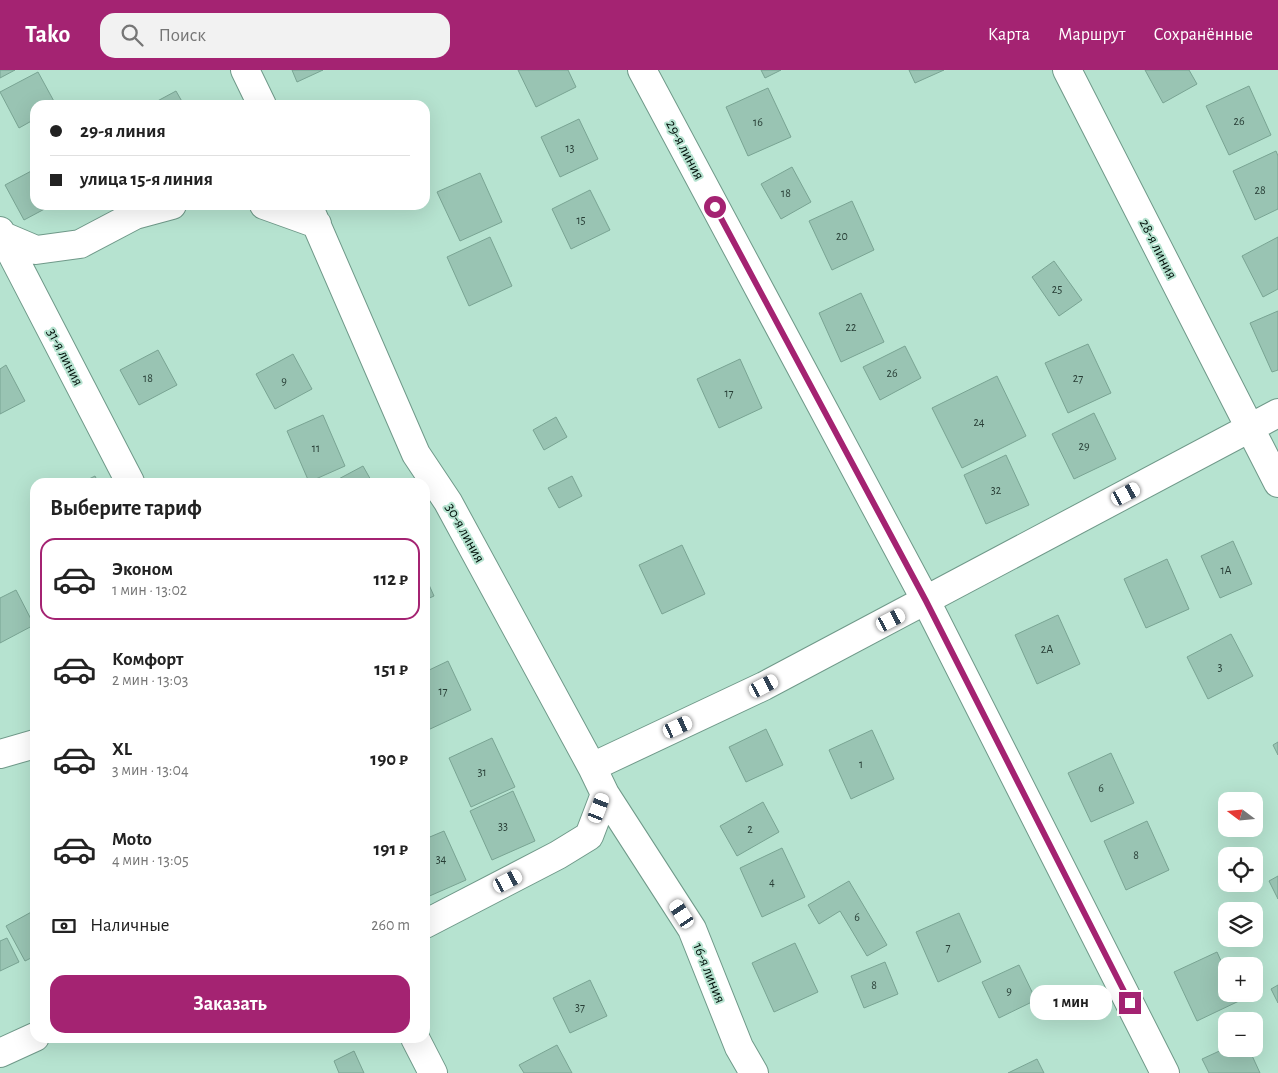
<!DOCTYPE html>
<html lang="ru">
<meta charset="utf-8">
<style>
body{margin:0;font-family:"Alegreya Sans",sans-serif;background:#f2f2f2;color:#222;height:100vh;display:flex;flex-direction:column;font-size:19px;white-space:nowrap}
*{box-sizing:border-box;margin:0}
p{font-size:16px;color:#767676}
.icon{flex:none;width:28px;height:28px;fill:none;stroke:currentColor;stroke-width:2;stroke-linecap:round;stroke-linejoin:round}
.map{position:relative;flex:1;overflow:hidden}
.details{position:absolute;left:30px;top:408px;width:400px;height:565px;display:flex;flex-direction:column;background:#fff;border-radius:15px;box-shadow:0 5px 20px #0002}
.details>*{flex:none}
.guide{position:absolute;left:30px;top:30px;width:400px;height:110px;border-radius:15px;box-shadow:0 5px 20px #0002;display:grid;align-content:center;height:110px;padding:0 20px;background:#fff}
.needle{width:32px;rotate:286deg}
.controls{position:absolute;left:1218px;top:722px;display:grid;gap:10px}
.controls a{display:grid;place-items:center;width:45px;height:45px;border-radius:10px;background:#fff;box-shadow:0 5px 20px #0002;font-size:25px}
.end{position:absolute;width:22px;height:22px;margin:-11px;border:6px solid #a42372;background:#fff;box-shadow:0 0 0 2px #fff}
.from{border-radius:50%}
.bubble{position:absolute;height:35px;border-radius:15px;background:#fff;box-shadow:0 5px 20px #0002;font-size:16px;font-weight:700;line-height:35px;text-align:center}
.car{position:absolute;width:15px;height:30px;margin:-15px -8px;border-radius:6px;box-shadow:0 0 4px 1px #0007;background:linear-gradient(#fff 24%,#345 0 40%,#fff 0 76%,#345 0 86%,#fff 0)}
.guide b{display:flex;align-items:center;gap:18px;height:48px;font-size:19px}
.guide b+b{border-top:1px solid #e0e0e0}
.guide i{width:12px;height:12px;background:#222}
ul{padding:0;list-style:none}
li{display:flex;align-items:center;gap:15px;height:82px;margin:0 10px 8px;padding:0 10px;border:2px solid transparent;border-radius:15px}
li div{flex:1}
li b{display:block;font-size:19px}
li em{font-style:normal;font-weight:700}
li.current{border-color:#a42372}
li>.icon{width:45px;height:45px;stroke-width:1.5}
h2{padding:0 20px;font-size:22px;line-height:60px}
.pay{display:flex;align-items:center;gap:12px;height:55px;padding:0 20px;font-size:19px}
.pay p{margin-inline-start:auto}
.cta{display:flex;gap:10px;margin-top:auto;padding:10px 20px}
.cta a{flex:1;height:58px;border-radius:15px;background:#a42372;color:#fff;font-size:20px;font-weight:700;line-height:58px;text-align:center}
header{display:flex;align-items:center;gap:30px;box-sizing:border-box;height:70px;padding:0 25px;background:#a42372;color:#fff}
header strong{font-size:24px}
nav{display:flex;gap:28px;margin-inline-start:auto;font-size:18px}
.search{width:350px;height:45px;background:#f2f2f2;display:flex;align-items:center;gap:12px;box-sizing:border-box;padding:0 18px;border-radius:15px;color:#767676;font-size:19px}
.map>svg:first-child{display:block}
.building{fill:#99c4b3;stroke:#79a493}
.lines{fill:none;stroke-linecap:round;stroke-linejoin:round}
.minor-casing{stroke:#6f9989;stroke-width:30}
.minor{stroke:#fff;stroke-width:28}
.route{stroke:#a42372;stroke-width:6}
.labels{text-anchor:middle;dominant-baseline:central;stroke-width:4;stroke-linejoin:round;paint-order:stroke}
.number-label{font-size:12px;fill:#283e36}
.street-label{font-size:15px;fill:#03120c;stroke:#b6e3d0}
</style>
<header>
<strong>Tako</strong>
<div class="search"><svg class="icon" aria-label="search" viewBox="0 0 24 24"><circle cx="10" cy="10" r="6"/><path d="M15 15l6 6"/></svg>Поиск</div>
<nav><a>Карта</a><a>Маршрут</a><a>Сохранённые</a></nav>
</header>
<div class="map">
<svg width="1278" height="1003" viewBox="0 0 1278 1003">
<rect width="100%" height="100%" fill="#b6e3d0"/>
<path class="building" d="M0 0H15L0 8Z
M292 0H323L297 12Z
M518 0H568L576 17 536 37Z
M761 0H781L765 8Z
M909 0H944L915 13Z
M1145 0H1189L1197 14 1163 33Z
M38 2 56 35H35V49L19 58 0 22Z
M1249 16 1271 65 1229 85 1206 36Z
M768 18 791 67 748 86 726 37Z
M176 21 184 35H150Z
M579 49 598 89 560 107 541 67Z
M1276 81 1278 86V139L1255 150 1233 101Z
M792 97 811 132 781 149 761 114Z
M35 99V135H52L24 150 5 115Z
M480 103 502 152 460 171 437 122Z
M590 120 610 160 571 179 552 139Z
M852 131 874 180 832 200 809 151Z
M490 167 512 216 469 236 447 187Z
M1278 167V219L1263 227 1242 186Z
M1054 191 1082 230 1059 246 1032 207Z
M861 223 884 272 841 292 819 243Z
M1278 241V300L1272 302 1250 253Z
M1088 274 1111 323 1068 343 1045 293Z
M905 276 921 308 880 330 863 297Z
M158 280 177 315 139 335 120 300Z
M293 284 312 319 275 339 256 304Z
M740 289 762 338 719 358 697 309Z
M6 295 25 331 0 344V299Z
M997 306 1026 366 962 398 932 338Z
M1094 343 1116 389 1074 409 1052 364Z
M323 345 345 396 309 412 287 361Z
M556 347 567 367 544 380 533 360Z
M1006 385 1029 435 986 454 964 405Z
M363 396 372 412H333Z
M95 406 98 412H83Z
M572 406 582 426 559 438 548 418Z
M1233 471 1252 514 1220 528 1201 486Z
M682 475 705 524 662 544 639 495Z
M1167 489 1189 539 1146 558 1124 509Z
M425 506 434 526 425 530Z
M16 520 34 555 0 573V528Z
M1058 545 1080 594 1037 614 1015 565Z
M1231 564 1253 606 1208 629 1187 587Z
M448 591 471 640 428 660 425 654V602Z
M766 659 783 695 746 712 729 677Z
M872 660 894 709 851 729 829 680Z
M492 668 515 717 471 737 449 688Z
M1278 672V685L1273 675Z
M1111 683 1134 733 1091 752 1068 703Z
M513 721 535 771 492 790 470 741Z
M763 732 779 762 737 786 720 756Z
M1147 751 1169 800 1126 820 1104 771Z
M444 761 466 810 425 828V769Z
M782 778 805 827 762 847 740 798Z
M1278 806V829L1269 811Z
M849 811 887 875 867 886 840 841 819 854 808 835Z
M35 840V886L25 891 6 856Z
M959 843 981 892 938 912 916 862Z
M7 868 19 892 0 901V871Z
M795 873 818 922 774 942 752 893Z
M1217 882 1226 902V924H1236L1239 931 1197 951 1174 902Z
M885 892 898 924 864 938 851 906Z
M1019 895 1036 930 999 948 982 912Z
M590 910 607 946 570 963 553 928Z
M1278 915V933L1271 919Z
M557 975 572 1003H524L519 995Z
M1226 978 1249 979 1260 1003H1209L1202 989Z
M354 981 364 1003H339L334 991Z
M1037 989 1044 1003H1008Z"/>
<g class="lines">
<g class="minor-casing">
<path id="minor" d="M245 0 262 35
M642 0 926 531 1165 1003
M1067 0 1278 413
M264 135 317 154
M308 135 416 384 448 432 592 697 605 724 692 859 739 977 754 1003
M0 161 130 412
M3 166 36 180 80 174 135 145 172 135
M0 684 35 674
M592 697 764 616 1278 343
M425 854 558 785 589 766 605 724
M415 968 433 1003
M0 983 35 967"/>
</g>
<use href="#minor" class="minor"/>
</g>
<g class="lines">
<path class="route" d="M715 137 926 531 1130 933"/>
</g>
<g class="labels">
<g class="number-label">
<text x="1239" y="51">26</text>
<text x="758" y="52">16</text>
<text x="570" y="78">13</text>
<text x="1260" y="120">28</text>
<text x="786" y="123">18</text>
<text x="581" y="150">15</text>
<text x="842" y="166">20</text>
<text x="1057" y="219">25</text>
<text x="851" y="257">22</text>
<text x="892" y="303">26</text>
<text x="148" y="308">18</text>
<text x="1078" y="308">27</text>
<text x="284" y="311">9</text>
<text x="729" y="323">17</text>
<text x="979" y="352">24</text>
<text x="1084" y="376">29</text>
<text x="316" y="378">11</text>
<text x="996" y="420">32</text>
<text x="1226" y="500">1А</text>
<text x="1047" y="579">2А</text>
<text x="1220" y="597">3</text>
<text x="443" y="621">17</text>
<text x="861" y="694">1</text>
<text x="482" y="702">31</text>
<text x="1101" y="718">6</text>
<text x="503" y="756">33</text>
<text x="750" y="759">2</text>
<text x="1136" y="785">8</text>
<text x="441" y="789">34</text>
<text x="772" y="812">4</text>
<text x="857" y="847">6</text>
<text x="948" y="877">7</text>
<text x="874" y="915">8</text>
<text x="1009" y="921">9</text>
<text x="580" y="937">37</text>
</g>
<g class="street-label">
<text transform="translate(685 80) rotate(62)">29-я линия</text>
<text transform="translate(1158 179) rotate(63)">28-я линия</text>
<text transform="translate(65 287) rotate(63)">31-я линия</text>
<text transform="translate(465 463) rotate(61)">30-я линия</text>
<text transform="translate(709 903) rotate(68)">16-я линия</text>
</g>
</g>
</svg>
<div class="controls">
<a><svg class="needle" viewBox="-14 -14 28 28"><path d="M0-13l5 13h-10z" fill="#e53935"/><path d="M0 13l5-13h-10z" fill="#767676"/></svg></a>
<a><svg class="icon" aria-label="locate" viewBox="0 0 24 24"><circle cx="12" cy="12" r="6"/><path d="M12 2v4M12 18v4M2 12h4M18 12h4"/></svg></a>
<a><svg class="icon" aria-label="layers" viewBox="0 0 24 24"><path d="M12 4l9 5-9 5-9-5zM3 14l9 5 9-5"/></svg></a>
<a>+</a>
<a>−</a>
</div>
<i class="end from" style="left:715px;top:137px"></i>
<i class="end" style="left:1130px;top:933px"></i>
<div class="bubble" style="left:1030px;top:915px;width:82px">1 мин</div>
<i class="car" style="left:1126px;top:424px;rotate:62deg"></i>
<i class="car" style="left:891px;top:550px;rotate:63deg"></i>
<i class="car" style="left:764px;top:616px;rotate:63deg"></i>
<i class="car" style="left:678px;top:657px;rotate:65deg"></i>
<i class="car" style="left:599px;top:738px;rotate:21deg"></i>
<i class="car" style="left:508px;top:811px;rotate:63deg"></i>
<i class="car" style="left:682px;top:844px;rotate:327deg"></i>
<div class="guide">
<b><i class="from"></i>29-я линия</b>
<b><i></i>улица 15-я линия</b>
</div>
<section class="details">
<h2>Выберите тариф</h2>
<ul>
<li class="current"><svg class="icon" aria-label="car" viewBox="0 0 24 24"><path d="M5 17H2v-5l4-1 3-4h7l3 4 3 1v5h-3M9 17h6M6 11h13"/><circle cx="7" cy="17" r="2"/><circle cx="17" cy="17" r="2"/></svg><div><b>Эконом</b><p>1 мин · 13:02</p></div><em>112 ₽</em></li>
<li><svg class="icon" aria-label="car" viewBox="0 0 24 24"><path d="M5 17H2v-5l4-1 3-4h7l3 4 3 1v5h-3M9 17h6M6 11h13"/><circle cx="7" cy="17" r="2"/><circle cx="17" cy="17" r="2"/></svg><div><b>Комфорт</b><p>2 мин · 13:03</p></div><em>151 ₽</em></li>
<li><svg class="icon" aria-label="car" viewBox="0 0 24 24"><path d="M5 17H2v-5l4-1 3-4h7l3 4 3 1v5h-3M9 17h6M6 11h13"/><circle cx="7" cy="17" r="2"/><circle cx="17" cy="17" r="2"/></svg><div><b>XL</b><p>3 мин · 13:04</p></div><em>190 ₽</em></li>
<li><svg class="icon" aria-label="car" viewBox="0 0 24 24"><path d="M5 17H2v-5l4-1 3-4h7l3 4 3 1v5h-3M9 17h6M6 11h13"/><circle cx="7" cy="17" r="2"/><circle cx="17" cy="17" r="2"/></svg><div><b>Moto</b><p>4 мин · 13:05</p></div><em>191 ₽</em></li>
</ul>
<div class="pay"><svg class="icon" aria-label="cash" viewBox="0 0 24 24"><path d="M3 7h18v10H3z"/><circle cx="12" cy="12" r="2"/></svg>Наличные<p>260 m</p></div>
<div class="cta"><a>Заказать</a></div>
</section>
</div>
